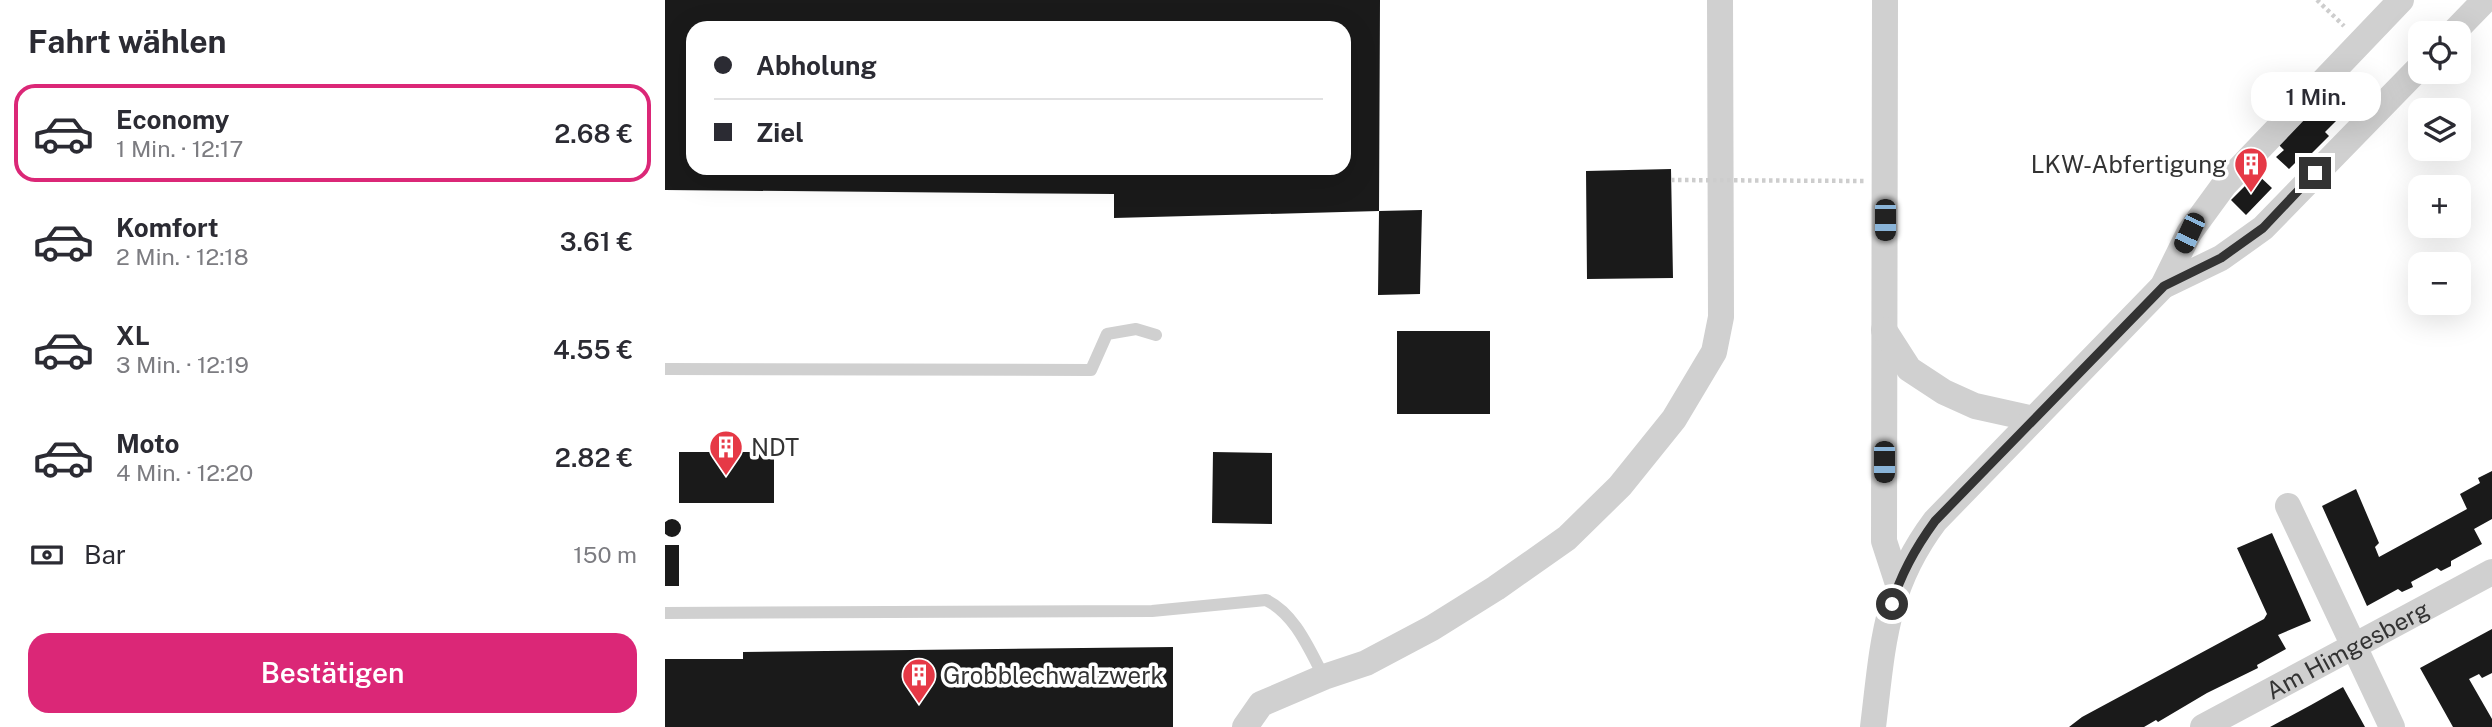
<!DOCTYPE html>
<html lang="de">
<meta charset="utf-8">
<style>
body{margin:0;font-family:"Public Sans",sans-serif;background:#f2f2f3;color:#2b2b33;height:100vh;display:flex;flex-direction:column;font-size:26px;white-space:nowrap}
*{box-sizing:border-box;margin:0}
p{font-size:23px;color:#7c7c81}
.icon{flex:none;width:38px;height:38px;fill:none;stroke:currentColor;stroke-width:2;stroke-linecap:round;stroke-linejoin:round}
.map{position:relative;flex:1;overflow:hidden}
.details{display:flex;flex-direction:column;background:#fff;width:665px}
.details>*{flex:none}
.top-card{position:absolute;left:21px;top:21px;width:665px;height:154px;border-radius:21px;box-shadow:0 7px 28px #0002;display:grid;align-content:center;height:154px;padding:0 28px;background:#fff}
.controls{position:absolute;left:1743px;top:21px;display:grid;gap:14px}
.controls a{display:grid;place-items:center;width:63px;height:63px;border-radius:14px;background:#fff;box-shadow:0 7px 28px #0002;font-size:35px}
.end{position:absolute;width:32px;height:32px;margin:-16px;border:9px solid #333;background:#fff;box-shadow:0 0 0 4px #fff}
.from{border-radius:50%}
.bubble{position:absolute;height:49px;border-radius:21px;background:#fff;box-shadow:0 7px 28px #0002;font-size:23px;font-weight:600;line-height:49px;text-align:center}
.car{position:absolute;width:21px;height:42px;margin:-21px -10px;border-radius:9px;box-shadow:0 0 5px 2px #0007;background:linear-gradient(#222 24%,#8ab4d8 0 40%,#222 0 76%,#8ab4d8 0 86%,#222 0)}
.top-card b{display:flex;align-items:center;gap:24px;height:66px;font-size:26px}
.top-card b+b{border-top:2px solid #e1e1e2}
.top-card i{width:18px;height:18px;background:#2b2b33}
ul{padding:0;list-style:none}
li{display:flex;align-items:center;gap:21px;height:98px;margin:0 14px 10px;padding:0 14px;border:4px solid transparent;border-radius:21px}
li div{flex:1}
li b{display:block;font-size:26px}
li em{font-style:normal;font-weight:600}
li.active{border-color:#db2777}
li>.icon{width:63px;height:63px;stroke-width:1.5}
h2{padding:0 28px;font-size:32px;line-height:84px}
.pay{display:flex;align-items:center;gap:18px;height:77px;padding:0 28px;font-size:26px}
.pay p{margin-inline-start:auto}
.button{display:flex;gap:14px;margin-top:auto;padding:14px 28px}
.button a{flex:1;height:80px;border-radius:21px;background:#db2777;color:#fff;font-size:28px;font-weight:600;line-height:80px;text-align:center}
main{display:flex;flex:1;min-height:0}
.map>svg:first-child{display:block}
.building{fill:#1a1a1a;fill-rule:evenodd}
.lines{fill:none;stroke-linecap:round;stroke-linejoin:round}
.path{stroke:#cdcdcd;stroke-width:4.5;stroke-dasharray:3.5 3.5;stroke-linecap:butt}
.lane{stroke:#d0d0d0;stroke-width:12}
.street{stroke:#d0d0d0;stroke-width:26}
.path-bridge{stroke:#cdcdcd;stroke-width:4.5;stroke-dasharray:3.5 3.5;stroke-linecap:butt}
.route{stroke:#333;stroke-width:9}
.labels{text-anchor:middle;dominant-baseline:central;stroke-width:7;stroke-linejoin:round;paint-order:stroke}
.poi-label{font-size:24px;fill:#333;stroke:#fff;text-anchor:start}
.street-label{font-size:24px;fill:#333;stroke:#fff}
</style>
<main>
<section class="details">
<h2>Fahrt wählen</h2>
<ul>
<li class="active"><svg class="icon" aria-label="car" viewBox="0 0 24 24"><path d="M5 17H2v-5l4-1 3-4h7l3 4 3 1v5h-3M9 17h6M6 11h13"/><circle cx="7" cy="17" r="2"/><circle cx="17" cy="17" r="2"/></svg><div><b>Economy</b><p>1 Min. · 12:17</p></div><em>2.68 €</em></li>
<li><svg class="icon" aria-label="car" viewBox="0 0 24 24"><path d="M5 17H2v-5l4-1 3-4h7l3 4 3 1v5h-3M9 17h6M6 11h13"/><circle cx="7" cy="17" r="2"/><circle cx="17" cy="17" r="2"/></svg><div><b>Komfort</b><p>2 Min. · 12:18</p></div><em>3.61 €</em></li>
<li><svg class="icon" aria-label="car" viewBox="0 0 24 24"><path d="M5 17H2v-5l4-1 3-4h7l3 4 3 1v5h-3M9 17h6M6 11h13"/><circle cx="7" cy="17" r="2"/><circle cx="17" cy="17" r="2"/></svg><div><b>XL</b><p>3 Min. · 12:19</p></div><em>4.55 €</em></li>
<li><svg class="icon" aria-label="car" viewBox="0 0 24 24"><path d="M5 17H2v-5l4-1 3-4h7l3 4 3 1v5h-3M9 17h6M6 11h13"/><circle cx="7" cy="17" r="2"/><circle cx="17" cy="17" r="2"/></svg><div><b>Moto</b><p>4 Min. · 12:20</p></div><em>2.82 €</em></li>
</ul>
<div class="pay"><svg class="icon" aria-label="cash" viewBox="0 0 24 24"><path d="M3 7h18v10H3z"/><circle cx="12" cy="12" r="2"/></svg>Bar<p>150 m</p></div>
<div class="button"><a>Bestätigen</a></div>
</section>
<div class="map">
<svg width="1827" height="727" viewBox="0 0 1827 727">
<rect width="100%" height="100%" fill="#fff"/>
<path class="building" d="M0 0H715L714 211 449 218V194L0 190ZM28 28H679V168H28Z
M1680 88 1692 100 1660 132 1664 136 1635 165 1631 162 1624 169 1611 157 1619 150 1614 145 1643 115 1648 120Z
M1006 169 1008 278 922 279 921 171Z
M1592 174 1607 188 1581 215 1566 200Z
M757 210 755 294 713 295 714 211Z
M732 331H825V414H732Z
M14 452H109V503H14Z
M548 452 607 453V524L547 523Z
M1827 471V519L1809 529 1817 544 1786 561V566L1776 571 1772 568 1746 582 1748 587 1737 592 1733 589 1702 606 1657 506 1691 489 1714 543 1710 547 1714 557 1802 509 1795 494 1815 483 1813 478Z
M-2 528a9 9 0 1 1 18 0a9 9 0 1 1-18 0Z
M1607 533 1646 621 1613 635 1621 649 1592 665 1593 668 1542 693 1493 722 1491 720 1479 727H1404L1417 717 1599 619 1602 614 1572 548Z
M0 545H14V586H0Z
M1827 629V673L1817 678 1814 674 1804 679 1827 719V727H1788L1755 668Z
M508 647V727H0V659H78V652Z
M1678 687 1700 727H1605L1646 705Z"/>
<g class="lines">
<path class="path" d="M1652 0 1679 26"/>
<path class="lane" d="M0 369 426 370 442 334 471 329 491 335
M0 613 487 611 601 600C630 614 644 649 659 677"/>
<g class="street">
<path d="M1220 0 1219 541 1233 584"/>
<path d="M1788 33 1820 0"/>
<path d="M1498 286 1556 258 1598 228 1755 67"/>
<path d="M1219 330 1244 369 1279 392 1310 406 1369 419"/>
<path d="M1623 506 1727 727"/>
<path d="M580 727 596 704 659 677 701 663 767 628 831 588 902 538 955 486 1009 419 1049 352 1056 317 1055 0"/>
<path d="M1208 727C1218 646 1219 589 1270 521L1498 286 1524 233 1559 185 1736 0"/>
<path id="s1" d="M1538 727 1827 572"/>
</g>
<path class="path-bridge" d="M1006 180 1199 181"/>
</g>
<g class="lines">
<path class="route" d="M1227 604C1236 573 1251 547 1270 521L1499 286 1556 258 1598 228 1650 173"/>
</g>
<defs>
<g id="building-pin" transform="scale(1.75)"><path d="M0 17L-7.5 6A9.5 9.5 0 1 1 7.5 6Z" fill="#e63946" stroke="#fff"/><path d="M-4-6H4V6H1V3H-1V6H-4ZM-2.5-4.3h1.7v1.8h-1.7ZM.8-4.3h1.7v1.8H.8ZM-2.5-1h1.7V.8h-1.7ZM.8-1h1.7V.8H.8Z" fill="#fff"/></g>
</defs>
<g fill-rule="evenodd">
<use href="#building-pin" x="1586" y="164"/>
<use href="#building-pin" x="61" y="447"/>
<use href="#building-pin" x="254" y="675"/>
</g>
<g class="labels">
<g class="poi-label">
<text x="1562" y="164" text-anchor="end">LKW-Abfertigung</text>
<text x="86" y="447">NDT</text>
<text x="278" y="675">Grobblechwalzwerk</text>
</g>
<g class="street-label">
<text stroke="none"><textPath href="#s1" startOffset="164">Am Himgesberg</textPath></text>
</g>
</g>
</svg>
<div class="controls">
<a><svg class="icon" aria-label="locate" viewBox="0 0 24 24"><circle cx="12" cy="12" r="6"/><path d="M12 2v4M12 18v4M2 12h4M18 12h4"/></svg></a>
<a><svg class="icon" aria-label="layers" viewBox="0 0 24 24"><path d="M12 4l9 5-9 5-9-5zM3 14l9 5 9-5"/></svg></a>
<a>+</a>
<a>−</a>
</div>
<i class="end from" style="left:1227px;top:604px"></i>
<i class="end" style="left:1650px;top:173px"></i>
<div class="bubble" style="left:1586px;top:72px;width:130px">1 Min.</div>
<i class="car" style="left:1220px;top:220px;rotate:180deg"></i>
<i class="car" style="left:1524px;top:233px;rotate:205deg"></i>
<i class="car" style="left:1219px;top:462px;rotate:180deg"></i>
<div class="top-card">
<b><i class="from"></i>Abholung</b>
<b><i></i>Ziel</b>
</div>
</div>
</main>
